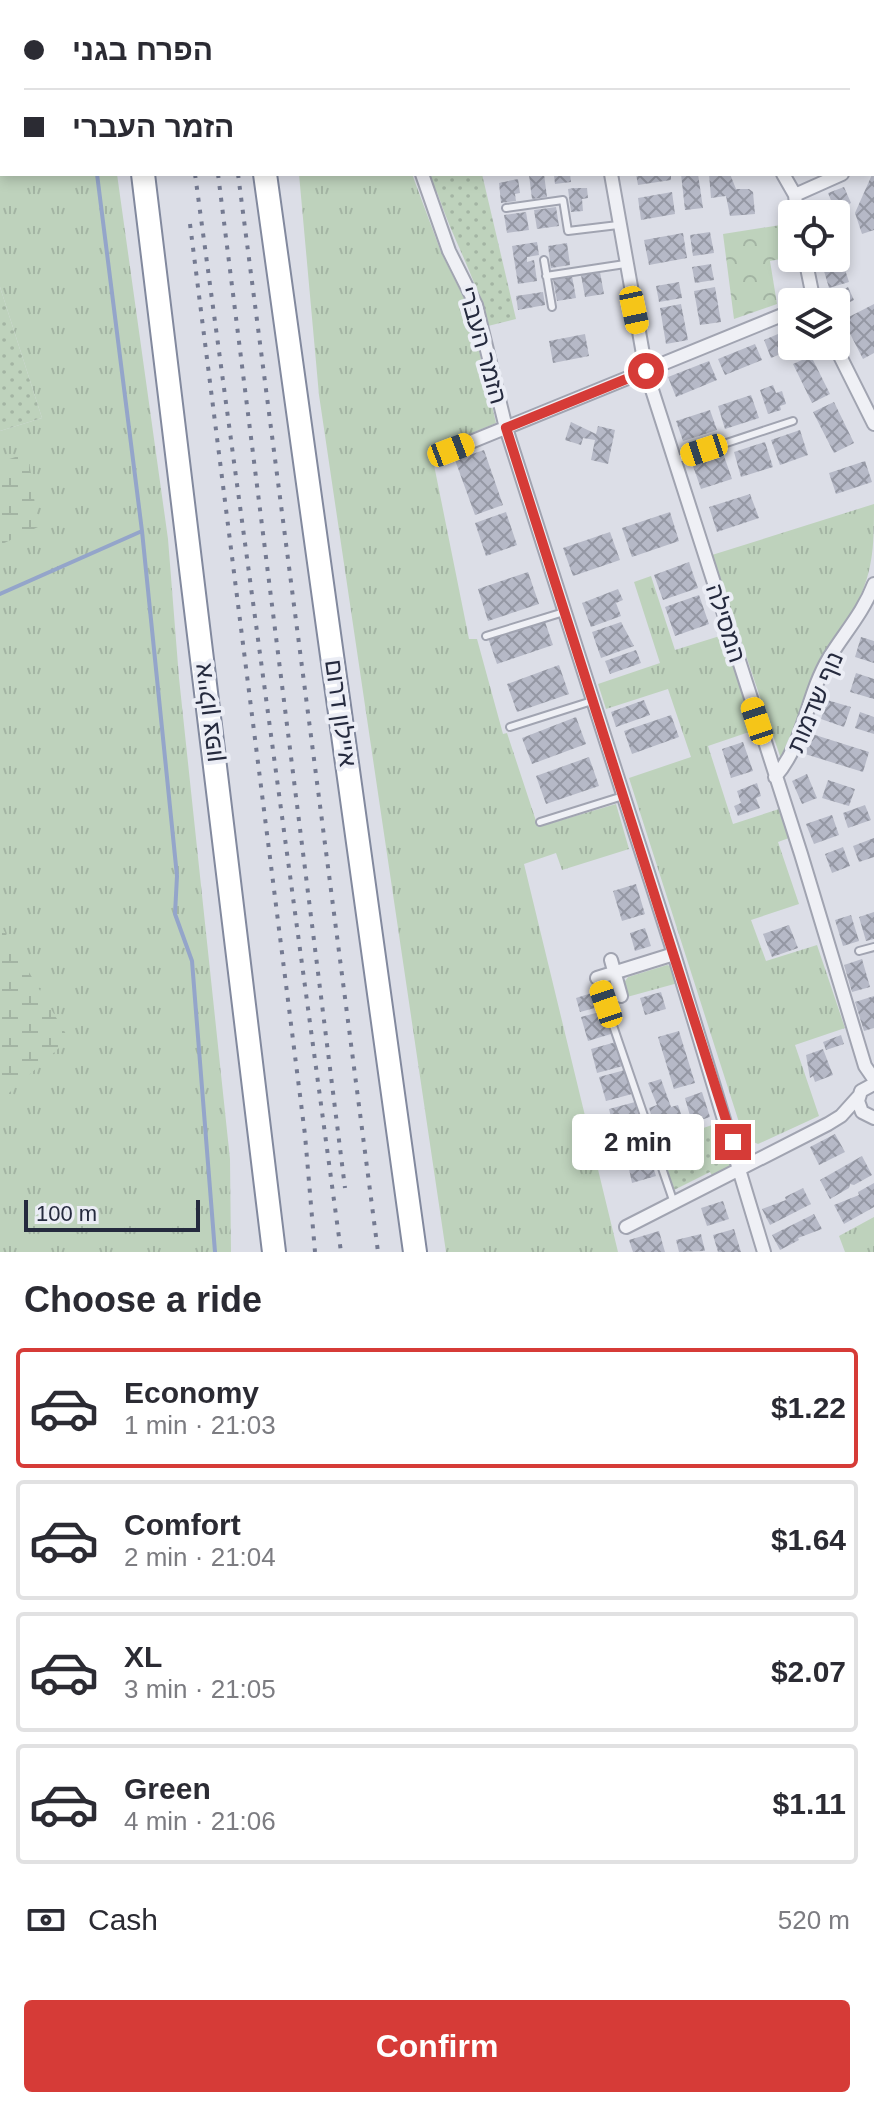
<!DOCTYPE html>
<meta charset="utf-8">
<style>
body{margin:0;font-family:Helvetica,Heebo,sans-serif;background:#f2f2f3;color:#2b2b33;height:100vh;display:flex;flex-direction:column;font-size:30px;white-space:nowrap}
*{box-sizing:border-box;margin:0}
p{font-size:26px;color:#7c7c81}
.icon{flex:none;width:44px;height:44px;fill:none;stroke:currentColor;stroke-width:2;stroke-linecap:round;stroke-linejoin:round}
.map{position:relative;height:1252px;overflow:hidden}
.details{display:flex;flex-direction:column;background:#fff;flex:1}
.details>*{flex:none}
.top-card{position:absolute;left:0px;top:0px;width:874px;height:176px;box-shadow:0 4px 12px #0003;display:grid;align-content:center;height:176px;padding:0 24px;background:#fff}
.fabs{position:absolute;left:778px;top:200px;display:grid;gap:16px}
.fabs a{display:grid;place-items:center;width:72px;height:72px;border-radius:8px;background:#fff;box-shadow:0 4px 12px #0003;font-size:40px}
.scale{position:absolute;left:24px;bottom:20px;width:176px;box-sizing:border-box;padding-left:8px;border:4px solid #252a3e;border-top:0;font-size:22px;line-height:28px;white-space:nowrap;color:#252a3e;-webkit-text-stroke:6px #ebedf5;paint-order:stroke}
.end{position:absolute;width:36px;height:36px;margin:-18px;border:10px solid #d63b37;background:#fff;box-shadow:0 0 0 4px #fff}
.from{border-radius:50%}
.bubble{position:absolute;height:56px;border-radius:8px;background:#fff;box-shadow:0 4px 12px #0003;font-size:26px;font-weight:700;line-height:56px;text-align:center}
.car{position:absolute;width:24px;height:48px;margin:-24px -12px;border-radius:10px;box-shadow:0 0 6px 2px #0007;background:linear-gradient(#f5c518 24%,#345 0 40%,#f5c518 0 76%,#345 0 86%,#f5c518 0)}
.top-card b{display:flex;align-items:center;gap:28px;height:76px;font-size:30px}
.top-card b+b{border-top:2px solid #e1e1e2}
.top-card i{width:20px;height:20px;background:#2b2b33}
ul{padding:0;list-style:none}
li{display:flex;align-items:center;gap:24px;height:120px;margin:0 16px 12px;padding:0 8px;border:4px solid #e1e1e2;border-radius:8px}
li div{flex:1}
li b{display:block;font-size:30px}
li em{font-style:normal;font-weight:700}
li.on{border-color:#d63b37}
li>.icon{width:72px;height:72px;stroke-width:1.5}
h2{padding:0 24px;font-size:36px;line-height:96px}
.pay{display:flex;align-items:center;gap:20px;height:88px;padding:0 24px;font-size:30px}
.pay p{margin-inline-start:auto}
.cta{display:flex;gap:16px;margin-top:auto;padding:16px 24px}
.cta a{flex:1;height:92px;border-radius:8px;background:#d63b37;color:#fff;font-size:32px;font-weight:700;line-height:92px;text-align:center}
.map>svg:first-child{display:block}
.grass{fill:url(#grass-tufts)}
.forest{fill:url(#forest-crowns)}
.wetland{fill:url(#wetland-marsh)}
.park{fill:url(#park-dots)}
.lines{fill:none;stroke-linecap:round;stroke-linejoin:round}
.stream{stroke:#94a5ca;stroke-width:4}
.building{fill:url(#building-cross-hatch)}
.service-casing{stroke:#a1a4b1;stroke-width:10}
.minor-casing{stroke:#a1a4b1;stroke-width:16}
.motorway-casing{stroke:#82899e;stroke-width:26}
.service{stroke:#eff0f5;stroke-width:6}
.minor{stroke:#eff0f5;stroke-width:12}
.motorway{stroke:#fff;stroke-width:22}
.rail{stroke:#747a91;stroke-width:4;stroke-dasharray:4 8;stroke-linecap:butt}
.route{stroke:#d63b37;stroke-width:10}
.labels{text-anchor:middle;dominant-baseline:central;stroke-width:8;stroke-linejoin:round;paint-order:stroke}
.street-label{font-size:24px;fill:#252a3e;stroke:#ebedf5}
</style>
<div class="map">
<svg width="874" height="1252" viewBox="0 0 874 1252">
<defs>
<pattern id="grass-tufts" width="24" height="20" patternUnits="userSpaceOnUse" patternTransform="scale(2)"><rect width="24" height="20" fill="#bed2bc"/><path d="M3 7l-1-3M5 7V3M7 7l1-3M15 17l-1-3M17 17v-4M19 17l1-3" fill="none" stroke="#a3b4a3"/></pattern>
<pattern id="forest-crowns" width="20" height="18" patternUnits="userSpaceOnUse" patternTransform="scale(2)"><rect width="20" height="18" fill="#bed2bc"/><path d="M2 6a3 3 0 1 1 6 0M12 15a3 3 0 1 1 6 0" fill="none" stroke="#a3b4a3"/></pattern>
<pattern id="wetland-marsh" width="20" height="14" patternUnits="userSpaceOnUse" patternTransform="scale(2)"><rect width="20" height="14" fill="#bed2bc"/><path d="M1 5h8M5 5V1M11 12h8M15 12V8" fill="none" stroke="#a3b4a3"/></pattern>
<pattern id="park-dots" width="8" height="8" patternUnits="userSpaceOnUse" patternTransform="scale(2)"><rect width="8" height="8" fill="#bed2bc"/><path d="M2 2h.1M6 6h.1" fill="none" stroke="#a3b4a3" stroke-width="1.8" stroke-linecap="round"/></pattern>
<pattern id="building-cross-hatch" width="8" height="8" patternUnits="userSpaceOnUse" patternTransform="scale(2)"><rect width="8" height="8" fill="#b6b9c7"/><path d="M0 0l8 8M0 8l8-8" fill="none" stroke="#9497a3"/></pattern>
</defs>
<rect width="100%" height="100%" fill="#dcdee7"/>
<path class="grass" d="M0 0H93L2 2V174H117L168 539 179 678 230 1159 231 1252H0V431L42 418 0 287Z
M299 174H412L441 252 469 308 496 423 431 450 469 639H477L503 734 507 733 538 827 616 804 629 849 562 870 556 853 524 864 618 1252H446L319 395Z
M874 504C874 545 874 573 853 611 845 627 831 641 822 657 805 690 802 729 781 759L712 555Z
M651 576 675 650 723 635 755 730 708 746 733 824 779 809 789 838 778 842 799 904 751 920 766 961 817 945 845 1028 795 1045 819 1116 758 1144 744 1138 629 778 691 757 668 689 606 709 598 684 660 663 634 582Z
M667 965 674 967 678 983 627 997 623 984 628 977Z
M874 1217V1252H845L839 1236Z"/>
<path class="forest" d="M787 224 791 257 770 261 777 304 734 319 723 234Z"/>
<path class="wetland" d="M28 453 38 527 0 545V462Z
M0 924 69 1039 0 1101Z"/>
<path class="park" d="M424 174H482L516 319 488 326C477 279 452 238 437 192L431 193Z
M0 287 42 418 0 431Z
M718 1123 731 1168 714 1179 710 1172 668 1193 653 1145Z"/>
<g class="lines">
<path class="stream" d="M77 0V2
M97 174 142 531 177 876 175 914 192 961 215 1252
M0 594 142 531"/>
</g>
<path class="building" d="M874 170V230L862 234 855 213Z
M544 174 547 197 532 199 529 175Z
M563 174H570L571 182 555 184 554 175Z
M636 174H671V180L638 185Z
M681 174H698L703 208 685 210Z
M709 174H730L736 189H749L753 192 755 214 730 216 726 196 711 198Z
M518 179 520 193 515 194 516 201 501 203 499 183Z
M844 187 851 203 835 210 828 193Z
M574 188H587L588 198 582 199 583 211 571 212 568 189Z
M672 192 675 214 641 220 638 198Z
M556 207 559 226 537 229 534 210Z
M526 212 529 230 507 233 504 215Z
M710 232 714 253 693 256 690 235Z
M683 233 687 258 649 265 644 240Z
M537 242 539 255 527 257V262L534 260 537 281 518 284 512 246Z
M567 243 570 265 551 268 548 246Z
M840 254 849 282 829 288 821 261Z
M711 264 714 280 695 283 692 267Z
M600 272 604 294 585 297 581 275Z
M572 276 576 298 557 301 553 279Z
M679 282 682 298 659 302 656 286Z
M715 287 721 322 700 325 694 291Z
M848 287 854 300 840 307 834 295Z
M543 292 545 305 518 310 516 296Z
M681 304 688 340 666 344 660 308Z
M874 304V353L863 359 843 320Z
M792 328V346H800L771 358 764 340Z
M585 334 589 356 553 363 549 341Z
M755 344 762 360 725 375 718 359Z
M811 356 830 394 812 403 793 364Z
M709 361 717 380 676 397 668 377Z
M773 385 776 393 782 391 786 404 780 406 781 410 768 414 760 390Z
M751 395 759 418 725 429 718 406Z
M834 402 854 443 834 453 813 412Z
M710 410 717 430 683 441 676 421Z
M571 422 596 434 598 426 615 430 608 464 591 460 595 440 583 438 581 445 565 440Z
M800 430 808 455 780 465 771 440Z
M765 442 773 467 741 477 734 452Z
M484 450 503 505 475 515 455 460Z
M724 456 732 479 701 489 693 466Z
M865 461 872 482 836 494 829 473Z
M750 494 759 518 717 532 709 507Z
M506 512 517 545 486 556 475 523Z
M670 512 679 541 632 557 622 528Z
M610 532 620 560 573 576 563 548Z
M689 562 698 588 663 600 654 575Z
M528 572 539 604 488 621 478 589Z
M618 589 623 600 616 603 621 616 591 627 582 603Z
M699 595 709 624 675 636 665 607Z
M544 619 553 645 497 664 488 638Z
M621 622 634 646 601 658 592 632Z
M861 637 874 641V663L855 657Z
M636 650 641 663 610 674 605 661Z
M559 665 569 694 517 712 507 684Z
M856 673 874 679V699L850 692Z
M644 700 650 715 616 727 611 712Z
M827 700 851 707 844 727 821 719Z
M860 712 874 717V734L855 728Z
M671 715 679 737 632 754 624 731Z
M576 717 586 744 532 764 522 738Z
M812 734 869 752 863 772 805 754Z
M743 742 753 771 731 778 722 749Z
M589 757 599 786 546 804 536 776Z
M807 774 817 798 802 804 792 781Z
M828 780 855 789 849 806 822 798Z
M757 783 761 796 756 798 760 808 738 816 734 806 741 803 737 791Z
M865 805 871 820 848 828 843 813Z
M832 815 839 835 814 844 806 824Z
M874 838V857L859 862 853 846Z
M843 847 850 866 832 873 825 854Z
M636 884 645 914 622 921 613 891Z
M874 912V939L866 941 859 917Z
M851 915 859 941 843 946 835 920Z
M789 925 798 948 772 957 763 934Z
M645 928 651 946 635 951 630 933Z
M862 959 870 987 852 992 844 965Z
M598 991 602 1006 580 1012 576 998Z
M661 992 666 1009 645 1015 640 998Z
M874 996V1028L864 1031 855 1002Z
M607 1010 614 1033 588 1041 581 1017Z
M679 1031 695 1083 674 1089 658 1037Z
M841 1035 844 1044 826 1050 823 1042Z
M616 1042 623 1066 597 1073 591 1049Z
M823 1049 833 1075 815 1082 813 1076 810 1078 806 1055Z
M625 1070 632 1094 606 1101 599 1077Z
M661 1079 671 1107 678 1105 685 1126 658 1135 649 1108 657 1105 648 1083Z
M702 1092 710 1117 692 1123 685 1098Z
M635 1102 641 1126 615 1133 609 1109Z
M644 1134 650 1158 624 1165 618 1141Z
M835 1134 845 1152 819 1165 810 1147Z
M862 1156 872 1175 854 1185 850 1184 849 1188 830 1199 820 1180Z
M652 1163 656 1176 632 1183 629 1169Z
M874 1183V1207L844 1224 834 1205 859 1195 858 1192Z
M803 1188 811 1204 770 1225 762 1209 786 1200 785 1197Z
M723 1201 729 1219 707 1226 701 1208Z
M814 1214 822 1229 798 1238 799 1240 780 1250 772 1235Z
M734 1229 741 1252H718L713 1235Z
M659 1231 665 1252H633L629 1240Z
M701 1234 705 1251 679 1252 676 1240Z"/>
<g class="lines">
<g class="service-casing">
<path id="service" d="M506 208 563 200 568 231 618 225
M544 260 552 307
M546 276 625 264
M675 460 793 421
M486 636 564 612
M510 727 592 701
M540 822 623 796
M859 951 874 947
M597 979 674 1203"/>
</g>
<g class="minor-casing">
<path id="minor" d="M361 0V2
M585 0V2
M626 0 633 2
M749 0 755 2
M613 2 614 0
M813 2 824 0
M872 160 874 159
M422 174 449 251 476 305 506 428 674 954 764 1252
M611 174 646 371 801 854 865 1066 874 1079
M783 174 795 195 797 214
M795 195 842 174
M805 258 814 302
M835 346 874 424
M451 450 792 311
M775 777C805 743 806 696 829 658 845 632 863 613 874 584
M611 960 621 996
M597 978 674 954
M874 1084 861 1091 858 1101 862 1112 874 1118
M626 1227 828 1124 841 1116 859 1096"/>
</g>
<g class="motorway-casing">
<path id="motorway" d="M120 0V2
M245 0V2
M143 174 274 1252
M265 174 415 1252"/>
</g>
<use href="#service" class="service"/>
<use href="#minor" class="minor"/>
<use href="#motorway" class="motorway"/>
<path class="rail" d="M162 0V2
M196 0V2
M217 0V2
M195 174 341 1252
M218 174 345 1188
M238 174 378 1252
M190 224 305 1135 315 1252"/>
</g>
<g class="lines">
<path class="route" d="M646 371 506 428 733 1142"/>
</g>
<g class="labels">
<g class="street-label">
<text transform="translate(483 345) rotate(74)">הזמר העברי</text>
<text transform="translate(726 623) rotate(72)">המסילה</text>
<text transform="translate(815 702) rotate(-67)">נוף שדמות</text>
<text transform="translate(208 713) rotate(-97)">איילון צפון</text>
<text transform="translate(341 713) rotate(82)">איילון דרום</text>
</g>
</g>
</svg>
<div class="fabs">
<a><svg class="icon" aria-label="locate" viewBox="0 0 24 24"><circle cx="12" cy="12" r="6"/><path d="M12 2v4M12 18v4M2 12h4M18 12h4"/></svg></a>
<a><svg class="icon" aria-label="layers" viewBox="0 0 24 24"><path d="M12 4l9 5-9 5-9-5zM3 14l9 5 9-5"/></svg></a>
</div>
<div class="scale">100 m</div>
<i class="end from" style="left:646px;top:371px"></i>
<i class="end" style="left:733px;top:1142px"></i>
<div class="bubble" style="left:572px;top:1114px;width:132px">2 min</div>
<i class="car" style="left:634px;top:310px;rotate:168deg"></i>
<i class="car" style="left:451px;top:450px;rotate:69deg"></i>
<i class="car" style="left:704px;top:450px;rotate:252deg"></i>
<i class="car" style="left:757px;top:721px;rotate:342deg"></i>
<i class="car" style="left:606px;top:1004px;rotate:341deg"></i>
<div class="top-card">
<b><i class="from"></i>הפרח בגני</b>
<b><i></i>הזמר העברי</b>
</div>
</div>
<section class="details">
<h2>Choose a ride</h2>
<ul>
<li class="on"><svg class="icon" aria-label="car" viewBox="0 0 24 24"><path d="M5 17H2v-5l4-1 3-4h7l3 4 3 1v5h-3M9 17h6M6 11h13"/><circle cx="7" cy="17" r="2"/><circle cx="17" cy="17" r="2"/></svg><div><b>Economy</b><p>1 min · 21:03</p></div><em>$1.22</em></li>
<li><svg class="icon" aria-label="car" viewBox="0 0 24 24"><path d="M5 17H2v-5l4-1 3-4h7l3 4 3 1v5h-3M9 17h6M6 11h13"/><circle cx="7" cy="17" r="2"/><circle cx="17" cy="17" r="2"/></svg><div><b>Comfort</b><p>2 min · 21:04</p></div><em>$1.64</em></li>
<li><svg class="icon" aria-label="car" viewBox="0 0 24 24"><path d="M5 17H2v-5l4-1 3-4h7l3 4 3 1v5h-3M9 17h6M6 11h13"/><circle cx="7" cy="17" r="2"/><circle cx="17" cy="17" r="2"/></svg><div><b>XL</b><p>3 min · 21:05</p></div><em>$2.07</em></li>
<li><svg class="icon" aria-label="car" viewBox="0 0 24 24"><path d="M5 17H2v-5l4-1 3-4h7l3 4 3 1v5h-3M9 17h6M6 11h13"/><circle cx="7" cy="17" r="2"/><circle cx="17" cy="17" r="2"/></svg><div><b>Green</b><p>4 min · 21:06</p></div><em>$1.11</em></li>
</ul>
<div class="pay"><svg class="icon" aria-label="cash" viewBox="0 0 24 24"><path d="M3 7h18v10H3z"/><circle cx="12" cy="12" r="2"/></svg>Cash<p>520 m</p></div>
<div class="cta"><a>Confirm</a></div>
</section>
